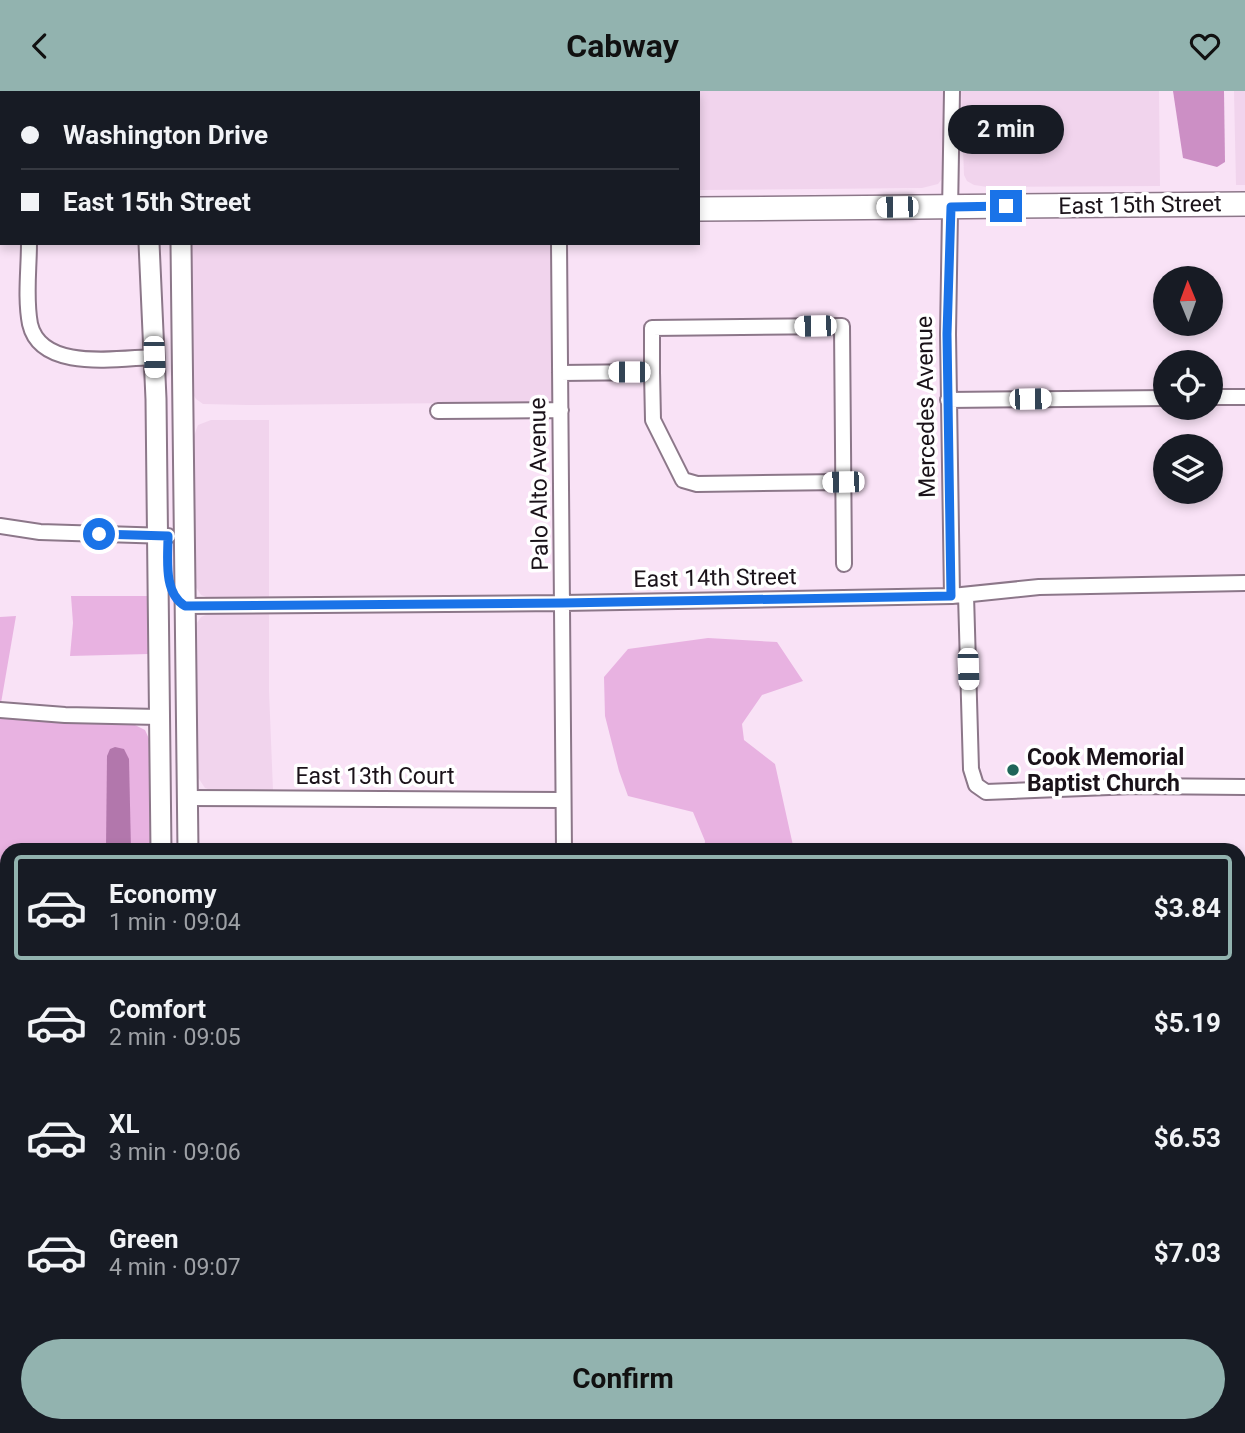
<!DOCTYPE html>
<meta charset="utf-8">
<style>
body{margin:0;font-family:Roboto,sans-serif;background:#20242c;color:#f1f3f6;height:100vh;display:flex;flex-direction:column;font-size:26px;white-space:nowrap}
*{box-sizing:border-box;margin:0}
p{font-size:23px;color:#9ea1a6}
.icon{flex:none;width:38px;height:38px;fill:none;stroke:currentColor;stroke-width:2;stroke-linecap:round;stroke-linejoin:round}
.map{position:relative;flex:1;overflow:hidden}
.panel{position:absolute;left:0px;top:752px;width:1246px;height:590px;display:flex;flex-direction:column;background:#171b24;border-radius:21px 21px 0 0;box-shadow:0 4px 10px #0003}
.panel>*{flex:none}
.top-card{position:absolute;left:0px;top:0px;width:700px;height:154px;box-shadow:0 4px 10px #0003;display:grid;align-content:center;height:154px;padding:0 21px;background:#171b24}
.needle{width:46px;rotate:359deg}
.buttons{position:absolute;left:1153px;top:175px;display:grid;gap:14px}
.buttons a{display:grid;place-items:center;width:70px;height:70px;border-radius:50%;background:#171b24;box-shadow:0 4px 10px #0003;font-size:35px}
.end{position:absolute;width:32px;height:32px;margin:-16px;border:9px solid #1a73e8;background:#fff;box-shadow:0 0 0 4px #fff}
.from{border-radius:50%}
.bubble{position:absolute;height:49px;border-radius:24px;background:#171b24;box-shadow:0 4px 10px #0003;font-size:23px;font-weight:700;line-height:49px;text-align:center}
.car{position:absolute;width:21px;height:42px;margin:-21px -10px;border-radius:9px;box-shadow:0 0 5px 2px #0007;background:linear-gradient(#fff 24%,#345 0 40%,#fff 0 76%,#345 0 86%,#fff 0)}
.top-card b{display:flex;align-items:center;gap:24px;height:66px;font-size:26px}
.top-card b+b{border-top:2px solid #363941}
.top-card i{width:18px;height:18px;background:#f1f3f6}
ul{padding:12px 0 0;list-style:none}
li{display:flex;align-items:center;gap:21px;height:105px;margin:0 14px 10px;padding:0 7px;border:4px solid transparent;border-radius:7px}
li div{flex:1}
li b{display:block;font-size:26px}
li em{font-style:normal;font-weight:700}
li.active{border-color:#92b3af}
li>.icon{width:63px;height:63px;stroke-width:1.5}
.primary-button{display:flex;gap:14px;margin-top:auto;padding:14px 21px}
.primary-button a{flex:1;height:80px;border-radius:42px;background:#92b3af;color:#111;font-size:28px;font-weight:700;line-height:80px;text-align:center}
header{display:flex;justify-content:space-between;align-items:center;height:91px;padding:0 21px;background:#92b3af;color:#111;font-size:32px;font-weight:700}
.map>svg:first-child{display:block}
.built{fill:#f1d4ed}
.green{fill:#e8b2e1}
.forest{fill:#cc8fc5}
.water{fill:#b277ac}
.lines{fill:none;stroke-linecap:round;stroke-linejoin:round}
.minor-casing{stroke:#8c7789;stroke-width:18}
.secondary-casing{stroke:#8c7789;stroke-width:23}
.primary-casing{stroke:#8c7789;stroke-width:26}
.minor{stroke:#fff;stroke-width:14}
.secondary{stroke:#fff;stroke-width:19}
.primary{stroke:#fff;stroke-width:23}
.route{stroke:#1a73e8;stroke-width:9}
.poi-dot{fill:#1f6559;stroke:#fff;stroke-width:2.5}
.labels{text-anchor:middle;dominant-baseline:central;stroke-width:7;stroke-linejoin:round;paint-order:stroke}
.street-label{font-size:23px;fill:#1a1219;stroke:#fff}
.poi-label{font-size:23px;font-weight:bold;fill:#1a1219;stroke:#fff;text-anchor:start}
</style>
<header><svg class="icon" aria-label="back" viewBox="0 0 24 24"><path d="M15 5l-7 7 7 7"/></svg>Cabway<svg class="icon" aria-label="heart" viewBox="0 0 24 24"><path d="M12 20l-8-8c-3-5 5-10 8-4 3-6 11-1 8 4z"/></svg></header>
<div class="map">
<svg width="1245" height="1342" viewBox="0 0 1245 1342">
<rect width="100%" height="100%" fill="#f9e2f6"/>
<path class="built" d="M236 0H557V2Z
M568 0H947L945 84 938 93 922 97 698 99V2Z
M961 0H1159L1160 95 988 96 974 94 967 90 964 84Z
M1234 0H1245V94H1236Z
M192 152H550L552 311 247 314 203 313 196 308 193 303Z
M211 329H269V507H209L201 504 196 496 194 345 198 334Z
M269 520V600L273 699H211L205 697 197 685V532L201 526 208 523Z
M76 1335H157V1342H76Z"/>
<path class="green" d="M71 505H148V563L70 565 73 532Z
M16 525 1 612H0V526Z
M708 547 777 551 803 590 762 604 742 633 744 649 775 673 794 759H704L705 750 693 721 628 705 619 680 605 625 604 586 628 558Z
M0 627 133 633 145 639 150 650 151 759 7 760V839H0Z
M1239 852 1245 866V1342H1068L1076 1335H1239Z"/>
<path class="forest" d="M1173 0H1224L1225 71 1217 76 1183 67Z"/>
<path class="water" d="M115 656 124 658 129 668 131 759H107L106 757 107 665 110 658Z"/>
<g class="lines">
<g class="minor-casing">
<path id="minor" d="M563 2V0
M29 152C29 178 25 207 30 233 41 281 118 267 154 266
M559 152 564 760
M652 281 653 329 683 389 697 393 843 391
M560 282 652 281V237L842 235 844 473
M1211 306H1245
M948 309 1166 307
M438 320 561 319
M0 435 40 441 168 445
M966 504 971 678 976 694 986 701 1134 695 1245 696
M952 505 948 243 952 0
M185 515 563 512 952 505 1039 496 1245 492
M0 619 65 624 159 626
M187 707 563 709
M0 908H7
M0 1300H7
M568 1335V1342"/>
</g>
<g class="secondary-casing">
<path id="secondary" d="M149 152 156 308 161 760
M181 152 188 760
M167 1335 168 1342
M194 1335V1342"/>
</g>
<g class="primary-casing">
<path id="primary" d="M148 0V2
M180 0V2
M0 113H2
M698 118 1245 113
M0 136H2"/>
</g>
<use href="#minor" class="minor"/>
<use href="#secondary" class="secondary"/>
<use href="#primary" class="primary"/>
</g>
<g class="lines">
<path class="route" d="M99 443 168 445C168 467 163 502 185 515L563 512 951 505 947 243 951 116 1006 115"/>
</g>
<circle class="poi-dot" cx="1013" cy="679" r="7"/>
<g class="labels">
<g class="street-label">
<text transform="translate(1140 114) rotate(-1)">East 15th Street</text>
<text transform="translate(926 316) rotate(-91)">Mercedes Avenue</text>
<text transform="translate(539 393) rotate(-91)">Palo Alto Avenue</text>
<text transform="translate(715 487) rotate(-1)">East 14th Street</text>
<text x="375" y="685">East 13th Court</text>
</g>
<g class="poi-label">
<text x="1027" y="666">Cook Memorial<tspan x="1027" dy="26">Baptist Church</tspan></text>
</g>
</g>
</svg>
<div class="buttons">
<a><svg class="needle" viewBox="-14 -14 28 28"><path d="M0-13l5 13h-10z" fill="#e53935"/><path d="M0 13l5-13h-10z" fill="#9ea1a6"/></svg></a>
<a><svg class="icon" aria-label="locate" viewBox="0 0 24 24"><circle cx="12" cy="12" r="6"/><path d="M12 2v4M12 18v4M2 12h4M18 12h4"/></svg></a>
<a><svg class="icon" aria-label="layers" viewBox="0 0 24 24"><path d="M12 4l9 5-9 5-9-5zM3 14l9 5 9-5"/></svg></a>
</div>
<i class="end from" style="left:99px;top:443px"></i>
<i class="end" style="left:1006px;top:115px"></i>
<div class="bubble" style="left:948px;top:14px;width:116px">2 min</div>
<i class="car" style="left:897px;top:116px;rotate:269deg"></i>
<i class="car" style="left:815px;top:235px;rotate:269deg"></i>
<i class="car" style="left:154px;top:266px;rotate:178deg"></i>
<i class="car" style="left:629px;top:281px;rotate:270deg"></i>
<i class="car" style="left:1030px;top:308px;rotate:89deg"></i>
<i class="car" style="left:843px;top:391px;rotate:269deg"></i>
<i class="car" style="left:968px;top:578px;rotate:178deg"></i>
<div class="top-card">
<b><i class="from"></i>Washington Drive</b>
<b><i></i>East 15th Street</b>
</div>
<section class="panel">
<ul>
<li class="active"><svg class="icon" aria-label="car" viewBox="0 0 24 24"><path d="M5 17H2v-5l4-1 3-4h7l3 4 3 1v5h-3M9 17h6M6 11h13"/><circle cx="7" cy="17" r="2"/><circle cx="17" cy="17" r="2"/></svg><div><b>Economy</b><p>1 min · 09:04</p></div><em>$3.84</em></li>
<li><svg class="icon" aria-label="car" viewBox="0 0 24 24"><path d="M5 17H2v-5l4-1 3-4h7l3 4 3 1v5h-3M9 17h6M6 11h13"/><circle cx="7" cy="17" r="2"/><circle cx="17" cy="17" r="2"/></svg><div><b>Comfort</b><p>2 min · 09:05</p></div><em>$5.19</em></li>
<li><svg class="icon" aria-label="car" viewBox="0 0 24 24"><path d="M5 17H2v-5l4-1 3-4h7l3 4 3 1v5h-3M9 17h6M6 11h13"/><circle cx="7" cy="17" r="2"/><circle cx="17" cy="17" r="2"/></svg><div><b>XL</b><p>3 min · 09:06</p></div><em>$6.53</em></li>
<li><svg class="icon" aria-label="car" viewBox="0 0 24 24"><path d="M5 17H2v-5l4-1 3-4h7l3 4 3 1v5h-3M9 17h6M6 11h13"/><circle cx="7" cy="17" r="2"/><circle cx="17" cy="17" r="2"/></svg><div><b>Green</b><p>4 min · 09:07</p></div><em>$7.03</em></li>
</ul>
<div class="primary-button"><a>Confirm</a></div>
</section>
</div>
